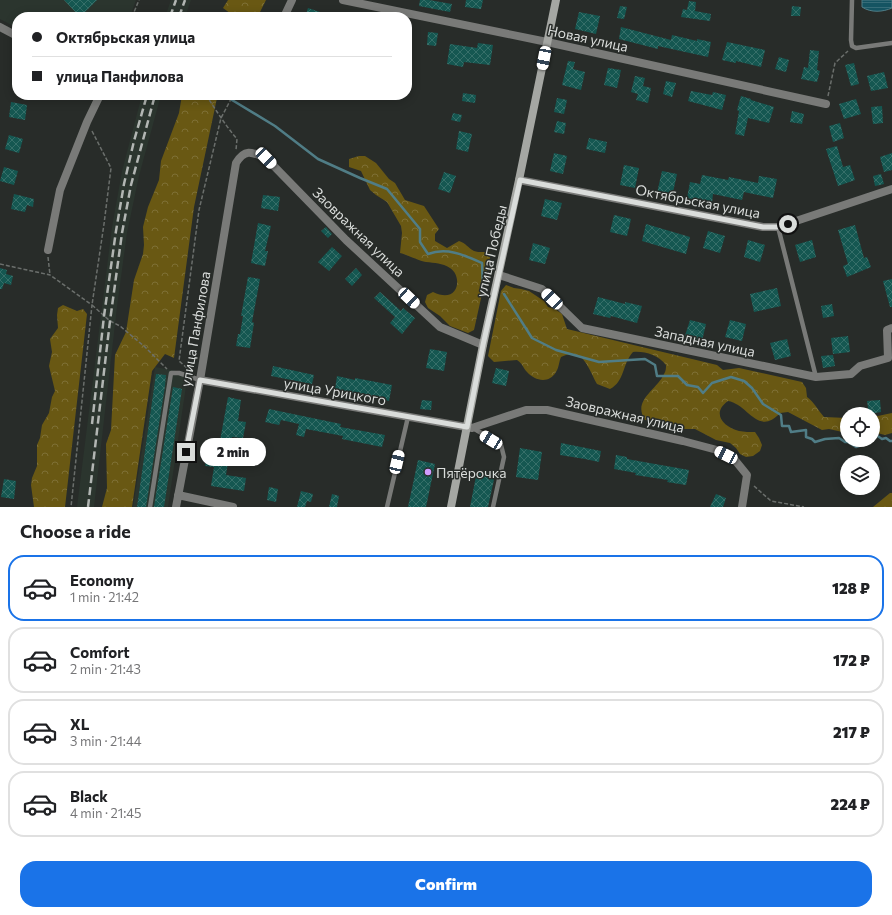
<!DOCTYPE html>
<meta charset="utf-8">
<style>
body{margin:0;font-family:Commissioner,sans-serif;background:#f6f6f6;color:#202124;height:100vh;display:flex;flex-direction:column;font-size:15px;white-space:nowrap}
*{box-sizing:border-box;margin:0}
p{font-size:13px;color:#757577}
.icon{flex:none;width:22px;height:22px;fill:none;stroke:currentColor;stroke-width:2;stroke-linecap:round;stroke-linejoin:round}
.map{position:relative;height:507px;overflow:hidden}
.sheet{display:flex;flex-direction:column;background:#fff;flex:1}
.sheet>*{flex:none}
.hud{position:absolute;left:12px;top:12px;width:400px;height:88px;border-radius:16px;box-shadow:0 2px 10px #0003;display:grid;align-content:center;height:88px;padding:0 20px;background:#fff}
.tools{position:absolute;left:840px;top:407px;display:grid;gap:8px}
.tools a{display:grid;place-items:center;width:40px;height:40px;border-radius:50%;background:#fff;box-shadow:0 2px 10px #0003;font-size:20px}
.end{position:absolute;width:18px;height:18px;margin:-9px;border:5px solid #dadddb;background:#111;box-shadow:0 0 0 2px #111}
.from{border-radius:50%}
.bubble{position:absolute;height:28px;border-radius:14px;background:#fff;box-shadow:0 2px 10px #0003;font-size:13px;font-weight:800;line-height:28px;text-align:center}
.car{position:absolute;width:12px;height:24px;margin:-12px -6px;border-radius:5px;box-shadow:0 0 3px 1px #0007;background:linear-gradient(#fff 24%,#345 0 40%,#fff 0 76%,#345 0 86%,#fff 0)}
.hud b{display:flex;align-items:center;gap:14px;height:38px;font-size:15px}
.hud b+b{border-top:1px solid #e0e0e0}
.hud i{width:10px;height:10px;background:#202124}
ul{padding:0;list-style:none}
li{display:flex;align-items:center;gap:12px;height:66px;margin:0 8px 6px;padding:0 12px;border:2px solid #e0e0e0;border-radius:16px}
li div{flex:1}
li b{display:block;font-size:15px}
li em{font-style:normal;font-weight:800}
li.on{border-color:#1a73e8}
li>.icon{width:36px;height:36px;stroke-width:1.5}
h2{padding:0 20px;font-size:18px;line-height:48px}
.cta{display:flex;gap:8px;margin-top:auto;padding:8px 20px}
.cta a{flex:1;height:46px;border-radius:16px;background:#1a73e8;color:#fff;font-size:16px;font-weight:800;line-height:46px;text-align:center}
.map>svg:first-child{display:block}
.built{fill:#2b352e}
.forest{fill:url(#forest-crowns)}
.water{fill:url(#water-rules);stroke:#507d86}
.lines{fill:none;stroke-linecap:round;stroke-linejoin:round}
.stream{stroke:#507d86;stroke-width:2.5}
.building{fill:url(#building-cross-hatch)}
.path{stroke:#6b6f6c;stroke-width:1.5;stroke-dasharray:4 2;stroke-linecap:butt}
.lane{stroke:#797a78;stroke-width:4.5}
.street{stroke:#797a78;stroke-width:8}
.secondary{stroke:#a5a7a3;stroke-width:8}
.rail{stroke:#b2b6b3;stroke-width:2.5;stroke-dasharray:8 4;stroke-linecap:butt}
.route{stroke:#dadddb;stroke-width:5}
.poi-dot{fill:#d09dff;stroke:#282c29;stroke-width:1.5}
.labels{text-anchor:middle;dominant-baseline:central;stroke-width:3;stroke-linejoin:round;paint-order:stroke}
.street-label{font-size:14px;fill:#dadddb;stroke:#282c29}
.poi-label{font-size:14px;fill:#dadddb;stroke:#282c29;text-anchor:start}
</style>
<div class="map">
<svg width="892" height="507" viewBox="0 0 892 507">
<defs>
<pattern id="forest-crowns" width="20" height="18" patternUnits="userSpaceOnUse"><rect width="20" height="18" fill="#695813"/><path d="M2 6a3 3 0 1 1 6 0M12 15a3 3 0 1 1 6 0" fill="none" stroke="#7e7035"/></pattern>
<pattern id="water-rules" width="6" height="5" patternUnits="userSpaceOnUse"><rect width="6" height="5" fill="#155462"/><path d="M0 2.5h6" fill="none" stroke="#366c78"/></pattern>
<pattern id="building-cross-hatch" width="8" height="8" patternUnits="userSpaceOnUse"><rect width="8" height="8" fill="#155751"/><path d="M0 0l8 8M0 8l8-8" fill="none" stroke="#366f69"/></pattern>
</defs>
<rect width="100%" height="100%" fill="#282c29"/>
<path class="built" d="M0 0H136L130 17H17V28L0 19Z
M171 0H191L185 17H165Z
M142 95H161L139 176 127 233 117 307 94 507H77L112 227 122 171Z
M155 367 188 373 168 507H133Z"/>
<path class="forest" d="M228 0H266L260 12C240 18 240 21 223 8Z
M182 95H215L217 98 194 207 174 358 165 354 152 371 132 507H102L107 488 106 444 111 430 115 355 126 332 134 280 143 254 144 245 143 227 148 207 159 180 161 161 179 113Z
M359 156H365L376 163 389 179 395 183 405 200 424 206 439 229 435 234V241L447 248 459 241C466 243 468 248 474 251 479 253 486 251 491 253L474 330 468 333 450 326 440 316 428 308 425 302 427 295 433 292C459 305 463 276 450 268 442 263 435 263 426 262 419 261 408 255 400 253L402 233 401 226 387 202 376 195 370 190 361 171 349 167V159Z
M506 285 514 288 521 289 529 291 544 301 548 307 555 309 562 314 567 329 717 365 723 370 739 368 802 382 806 388 807 397C814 402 818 410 824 417L847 418V433L829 429 822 430 788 412 780 413C758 437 748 404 728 401 711 413 723 427 739 431 744 432 750 432 755 432L759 438 762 445 760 451 753 456 746 457 740 454 736 448 730 443 716 440 695 429H681L668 422 645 420C632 400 657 390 664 374 666 371 666 368 666 365 658 355 645 351 633 352 622 364 625 381 610 389L597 384C588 368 583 346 561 357 559 361 559 368 556 372 549 384 535 381 527 372 523 368 523 364 517 360L494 362 488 356 501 291Z
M63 305 77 311 83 309 87 314 65 507H34L31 485 32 478 37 466V445L40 438 42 425 49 413 52 397 55 391 49 366 52 352 50 339 58 328 57 315 58 308Z
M892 413V433L885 435 873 432V417Z
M890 493H892V507H873Z"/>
<path class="water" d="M862 0H892V8C883 12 871 13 862 7Z"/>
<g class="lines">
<path class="stream" d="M227 95 232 100 275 126 318 159 360 178 387 189 420 229V242L428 254C447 247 464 255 482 263L483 289
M504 294 532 338 556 350 599 362 645 359 655 365 657 376H678L687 385 698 387 703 393 712 383 731 377 744 381 752 388 763 404 781 415 782 426H789L791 432 806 430V437L812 439 815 442 825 439 839 438 845 442H848L856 447 862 445 864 440
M873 435H876L882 439 886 438 890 441H892"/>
</g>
<path class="building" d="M64 0H97L80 17Z
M420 0H429L452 4 450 12 419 6Z
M466 0H483L481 9 465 7Z
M689 1 696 2 695 11 711 14 710 21 681 17 683 9 687 10Z
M620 6 627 7 624 19 617 18Z
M792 6 801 7 800 16H791Z
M308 8 332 16V17H305Z
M579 12 600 16 596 34 575 29Z
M621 27 671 40 672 35 697 41V39L711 42 708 57 658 46V49L619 39Z
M428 32 438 33 436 46 427 45Z
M727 42 765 50 761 67 736 61V63L722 60Z
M478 43 493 45 490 65 464 62 463 67 447 64 450 44 477 48Z
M810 50 819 51 817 70 820 71 817 82 801 79 804 67 808 68Z
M779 57 789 60 786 72 775 69Z
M568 61 575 62 573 69 585 72 581 90 562 85Z
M854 63 859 84 851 86 845 65Z
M608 68 621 70 617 88 604 85Z
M884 72 888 88 871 91 867 76Z
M635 76 645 78 643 86 651 88 648 103 636 100 638 94 631 92Z
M666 81 676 83 672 97 663 94Z
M691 91 712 95 713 92 726 95 722 110 688 101Z
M463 93 476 95 475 103 462 101Z
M741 96 751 99V100L774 107 769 123 748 118 744 136 735 134 739 111 737 110Z
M557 98 567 100 564 114 554 112Z
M856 99 861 114 844 119 839 104Z
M11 102 27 105 25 120 9 117Z
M882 106 883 123 873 124 871 107Z
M792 111 804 114 802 124 790 122Z
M453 113 462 115 460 122 451 120Z
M557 121 566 123 564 134 554 132Z
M840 123 844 138 833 142 829 126Z
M459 131 472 134 468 152 456 149Z
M9 135 23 139 19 153 5 149Z
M589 138 607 142 605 153 586 149Z
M837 146 843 167 850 165 855 180 838 186 826 149Z
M554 153 567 156 563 174 550 171Z
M892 153V170L884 172 880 157Z
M624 165 639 168 635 188 620 185Z
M4 167 18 171 14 185 0 181Z
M662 171 677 174 672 197 657 193Z
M444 172 456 176 450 193 438 189Z
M881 174 884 184 875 186 873 176Z
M702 175 728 180 729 177 758 183 759 176 777 179 773 198 744 192 742 200 713 194 712 203 687 198 690 182 700 184Z
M14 194 34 199 33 207 27 205 25 212 11 209Z
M263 195 280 197 278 211 261 208Z
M545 199 562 203 557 220 541 216Z
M614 215 631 219 627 236 610 232Z
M258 223 271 226 265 251H268L265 266 251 263Z
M646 224 690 237 686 254 642 241Z
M855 225 864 258 867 257 871 267 847 277 843 266 848 264 838 230Z
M326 227 332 234 328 238 321 231Z
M708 231 725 236 720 253 703 248Z
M748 240 765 245 760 262 744 257Z
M812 240 816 257 800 262 795 245Z
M533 243 550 248 545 264 529 260Z
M332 247 342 256 329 271 318 262Z
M0 268 7 270 6 274 13 276 11 285 4 283 2 289H0Z
M356 268 362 275 352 286 345 279Z
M248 277 260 279 252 322 254 323 250 348 236 346 238 334H240L243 316H241Z
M892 279V307H890L883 281Z
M777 288 781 306 754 312 750 294Z
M380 292 401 311 403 308 415 318 402 334 390 323 395 317 374 298Z
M598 297 625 304V302L642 306 637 323 611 316 610 318 593 314Z
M832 304 834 316 823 318 821 306Z
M690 320 706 324 702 341 685 336Z
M730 320 746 324 742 341 725 337Z
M848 336 850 352 833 354 831 338Z
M787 339 791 356 775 360 770 343Z
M430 349 447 352 444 371 426 368Z
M833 355 835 366 823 368 821 356Z
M273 366 314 375 312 384 271 376Z
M496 368 509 371 506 386 492 383Z
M156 374 166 375 165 386 146 507H137Z
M337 376 355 380V378L392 385 389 401 335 389Z
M173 387 182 389 164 507H154Z
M228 397 241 400 238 421 246 422 243 438 232 437 226 475 246 478 244 491 211 486 214 467 205 466 207 455 217 457Z
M422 400 432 401 431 410 420 409Z
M880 400 881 412 869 414 867 401Z
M269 409 341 424 340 427 385 435 382 447 342 439 343 436 306 429 304 437 296 435 299 424 281 420 279 425 265 422Z
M561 443 601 451 599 462 585 459 560 455Z
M520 448 542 452 538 480 516 477Z
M616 455 627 457V459L689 470 686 485 667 482 668 480 635 475 636 473 614 469Z
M418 460 435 464 426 507H408Z
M477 471 495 475 488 507H470Z
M4 479 16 481 14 499 1 497Z
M269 487 278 489 276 502 267 500Z
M301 491 313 494 311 502 307 501 305 507H297Z
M332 494 339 496 337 507H329Z
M716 494 726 498 723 507H710Z"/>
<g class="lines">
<path class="path" d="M132 17 139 0
M206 95C216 110 225 125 237 139L236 150
M828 96 835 63 848 51
M92 131 111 168 104 224 92 305 110 321 120 326 145 347 167 369
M48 257 50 275
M0 264 50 275 92 305 71 507
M187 368 179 361 199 210 221 118 230 101 231 95
M754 486 771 501 804 507"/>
<path class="lane" d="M852 0 851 40 852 46 856 48 892 43
M778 227 816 377
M473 428 501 445 504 457 493 507
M150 507 171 373H179L200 380
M387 507 408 417"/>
<path class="street" d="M343 0 547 42 826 104
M284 17 292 0
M0 27 17 36
M519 180 763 227H778L892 189
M48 250 60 190 87 122 100 95
M499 275 542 289 582 328 816 377 851 374 860 366 888 358 887 330 892 328
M200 380 472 428 526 410H547L683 441 717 450 734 459 747 475 742 507
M178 495 233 507
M176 507 200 380 236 163C245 148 252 152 266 158L346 240 440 327 483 345"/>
<path class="secondary" d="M451 507 483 345 519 180 556 0"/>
<path class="rail" d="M170 17 176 0
M179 17 185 0
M92 424 104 316 116 231 124 184 134 141 147 95
M88 507 110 321 122 233 131 185 155 95"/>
</g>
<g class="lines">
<path class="route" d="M186 452 200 380 467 427 483 345 520 180 763 227H778L788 224"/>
</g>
<circle class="poi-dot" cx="428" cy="472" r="4"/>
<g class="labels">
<g class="street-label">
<text transform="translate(588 38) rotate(12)">Новая улица</text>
<text transform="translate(698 201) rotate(11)">Октябрьская улица</text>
<text transform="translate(359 232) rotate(44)">Заовражная улица</text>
<text transform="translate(491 251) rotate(-77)">улица Победы</text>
<text transform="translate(195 329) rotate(-80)">улица Панфилова</text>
<text transform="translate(705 341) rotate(12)">Западная улица</text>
<text transform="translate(335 391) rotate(10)">улица Урицкого</text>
<text transform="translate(625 414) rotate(13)">Заовражная улица</text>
</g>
<g class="poi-label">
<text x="436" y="472">Пятёрочка</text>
</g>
</g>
</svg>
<div class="tools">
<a><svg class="icon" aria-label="locate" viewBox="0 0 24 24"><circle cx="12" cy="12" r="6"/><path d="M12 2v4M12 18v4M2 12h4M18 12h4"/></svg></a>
<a><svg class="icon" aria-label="layers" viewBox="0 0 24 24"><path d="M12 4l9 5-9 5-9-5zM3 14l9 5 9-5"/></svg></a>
</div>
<i class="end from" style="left:788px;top:224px"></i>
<i class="end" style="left:186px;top:452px"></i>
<div class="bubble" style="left:200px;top:438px;width:66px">2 min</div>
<i class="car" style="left:544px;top:58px;rotate:191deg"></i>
<i class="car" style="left:266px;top:158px;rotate:136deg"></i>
<i class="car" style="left:409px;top:298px;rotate:133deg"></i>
<i class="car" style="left:552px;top:299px;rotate:314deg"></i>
<i class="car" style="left:491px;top:440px;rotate:301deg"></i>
<i class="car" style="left:726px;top:455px;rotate:297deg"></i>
<i class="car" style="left:397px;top:462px;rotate:13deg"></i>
<div class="hud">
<b><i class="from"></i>Октябрьская улица</b>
<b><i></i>улица Панфилова</b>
</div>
</div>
<section class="sheet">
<h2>Choose a ride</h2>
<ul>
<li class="on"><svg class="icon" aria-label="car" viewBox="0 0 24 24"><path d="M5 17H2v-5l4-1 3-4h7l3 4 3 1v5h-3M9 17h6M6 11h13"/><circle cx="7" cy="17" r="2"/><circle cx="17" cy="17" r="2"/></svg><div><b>Economy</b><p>1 min · 21:42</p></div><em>128 ₽</em></li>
<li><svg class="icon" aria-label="car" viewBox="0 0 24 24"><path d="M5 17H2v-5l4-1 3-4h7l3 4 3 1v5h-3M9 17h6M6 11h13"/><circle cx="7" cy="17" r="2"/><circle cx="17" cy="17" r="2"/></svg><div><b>Comfort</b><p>2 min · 21:43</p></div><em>172 ₽</em></li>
<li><svg class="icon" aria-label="car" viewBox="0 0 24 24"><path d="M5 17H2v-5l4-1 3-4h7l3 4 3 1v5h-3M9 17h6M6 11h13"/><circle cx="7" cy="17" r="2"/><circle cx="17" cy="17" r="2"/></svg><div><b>XL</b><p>3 min · 21:44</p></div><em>217 ₽</em></li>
<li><svg class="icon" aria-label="car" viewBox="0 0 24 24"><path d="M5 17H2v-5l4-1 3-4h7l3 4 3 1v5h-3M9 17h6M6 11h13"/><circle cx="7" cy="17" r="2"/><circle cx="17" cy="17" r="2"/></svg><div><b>Black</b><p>4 min · 21:45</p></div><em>224 ₽</em></li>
</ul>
<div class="cta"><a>Confirm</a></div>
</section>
